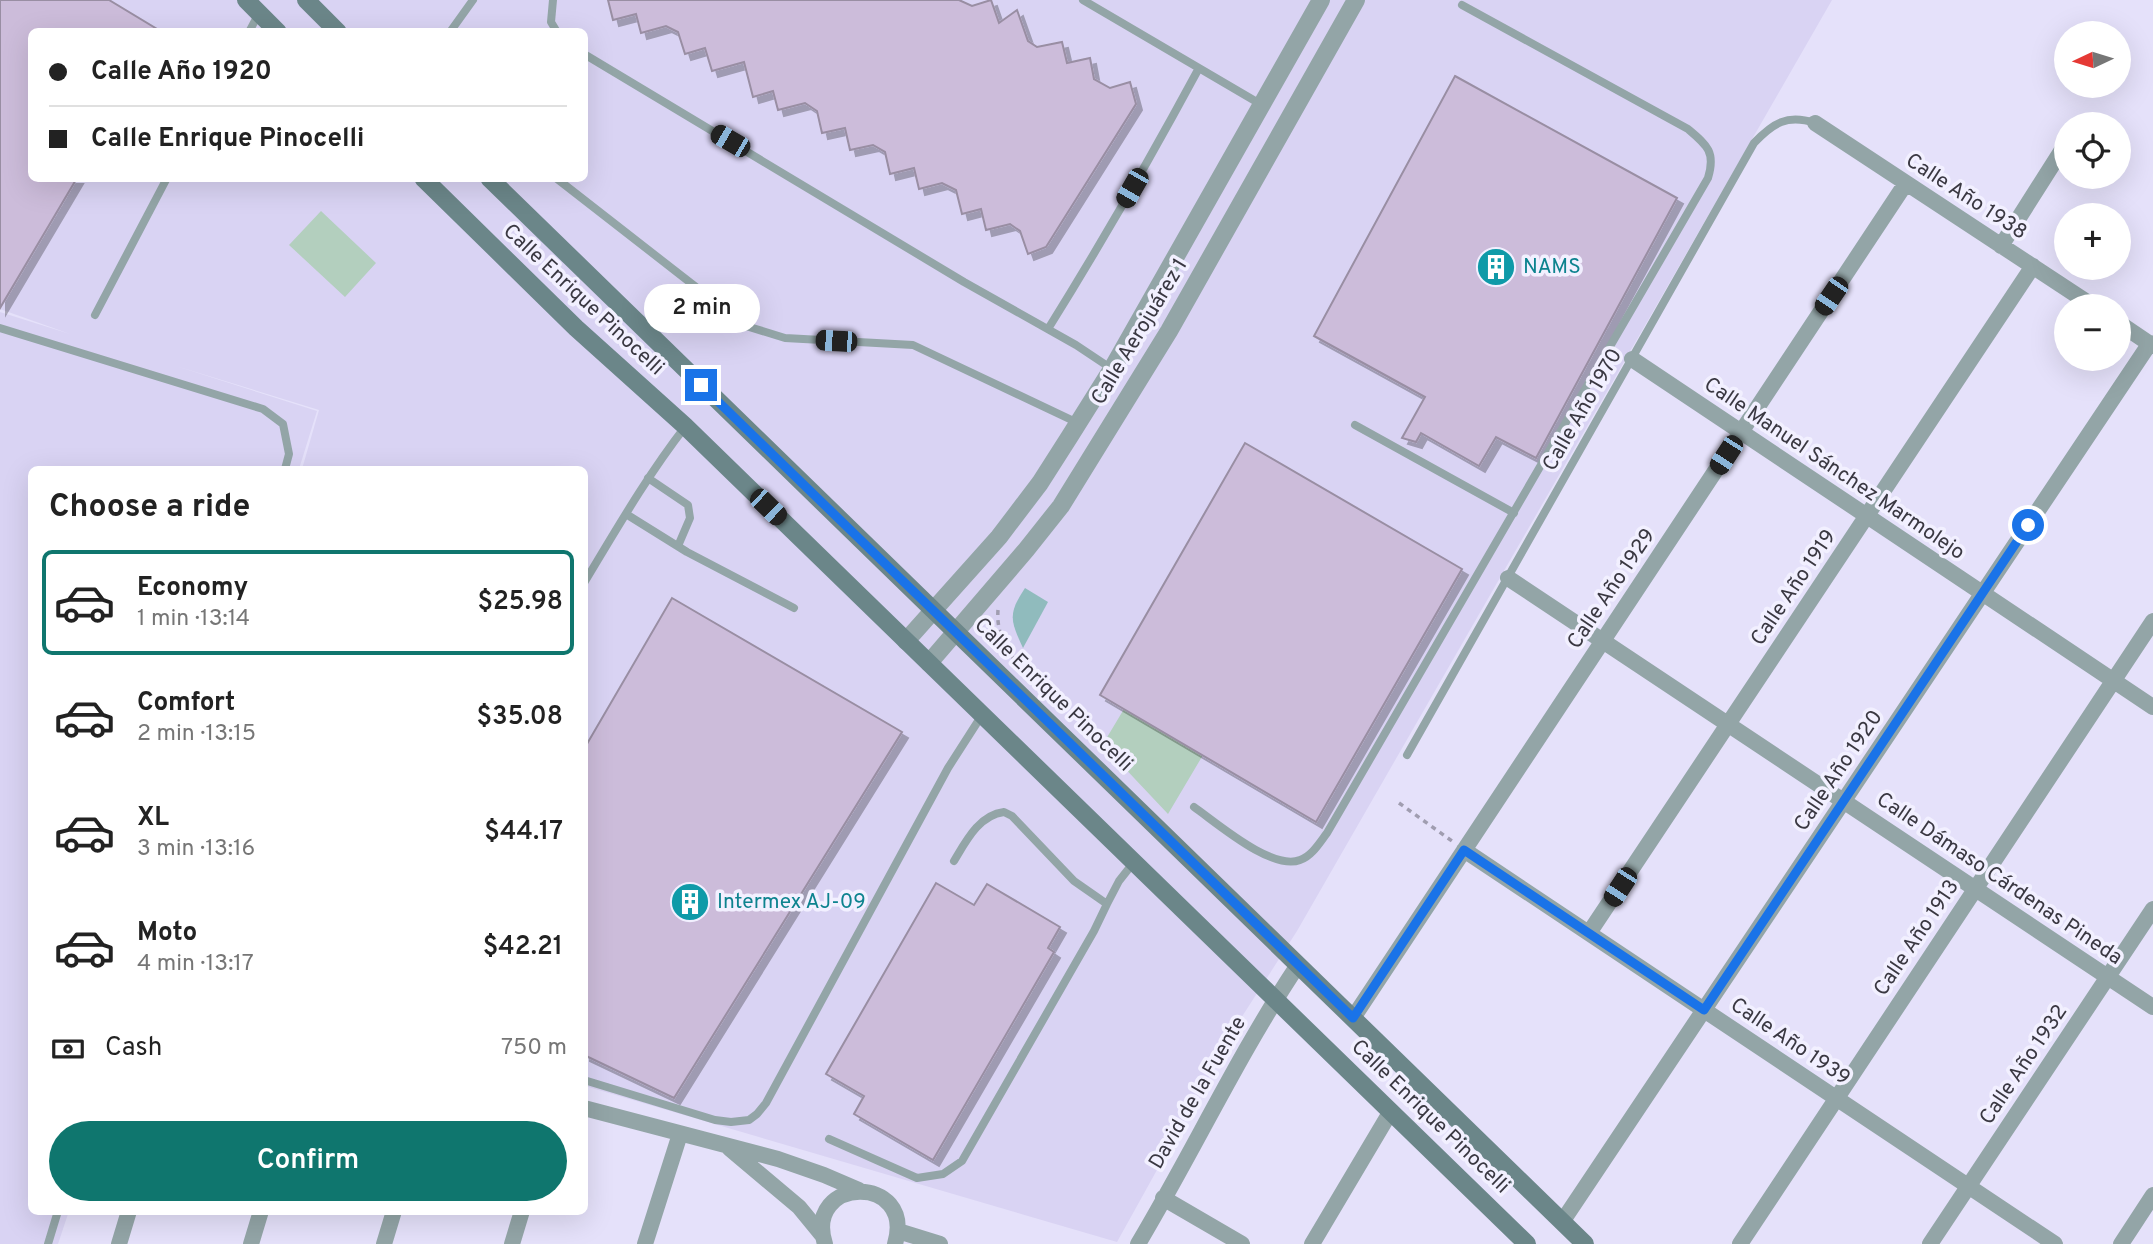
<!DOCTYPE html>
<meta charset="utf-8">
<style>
body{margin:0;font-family:Overpass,sans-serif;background:#f2f2f2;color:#222;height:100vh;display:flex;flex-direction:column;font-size:26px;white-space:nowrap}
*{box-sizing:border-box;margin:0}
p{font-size:23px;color:#767676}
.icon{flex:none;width:38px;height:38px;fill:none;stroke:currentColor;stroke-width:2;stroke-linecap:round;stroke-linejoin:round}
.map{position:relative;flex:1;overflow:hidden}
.sheet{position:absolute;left:28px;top:466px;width:560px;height:749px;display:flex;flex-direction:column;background:#fff;border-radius:10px;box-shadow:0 7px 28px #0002}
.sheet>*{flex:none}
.hud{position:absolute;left:28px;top:28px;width:560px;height:154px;border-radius:10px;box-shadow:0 7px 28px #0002;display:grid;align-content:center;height:154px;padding:0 21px;background:#fff}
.needle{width:46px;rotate:266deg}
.controls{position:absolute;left:2054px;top:21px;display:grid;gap:14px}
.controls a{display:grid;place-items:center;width:77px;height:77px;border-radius:50%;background:#fff;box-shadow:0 7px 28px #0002;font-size:35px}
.end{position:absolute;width:32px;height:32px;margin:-16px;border:9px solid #1a73e8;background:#fff;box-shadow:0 0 0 4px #fff}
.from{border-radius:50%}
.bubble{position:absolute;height:49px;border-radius:24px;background:#fff;box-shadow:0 7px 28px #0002;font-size:23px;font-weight:600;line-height:49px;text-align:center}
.car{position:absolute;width:21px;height:42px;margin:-21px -10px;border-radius:9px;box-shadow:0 0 5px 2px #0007;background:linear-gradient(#222 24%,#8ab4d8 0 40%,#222 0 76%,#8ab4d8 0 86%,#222 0)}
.hud b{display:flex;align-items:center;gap:24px;height:66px;font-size:26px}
.hud b+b{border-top:2px solid #e0e0e0}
.hud i{width:18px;height:18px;background:#222}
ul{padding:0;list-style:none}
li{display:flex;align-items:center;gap:21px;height:105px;margin:0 14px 10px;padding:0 7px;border:4px solid transparent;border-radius:10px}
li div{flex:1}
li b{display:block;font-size:26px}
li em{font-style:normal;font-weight:600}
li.on{border-color:#0f766e}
li>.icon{width:63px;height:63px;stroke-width:1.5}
h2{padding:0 21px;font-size:32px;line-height:84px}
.pay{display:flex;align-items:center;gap:18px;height:77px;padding:0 21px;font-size:26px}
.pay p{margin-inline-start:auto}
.action{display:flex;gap:14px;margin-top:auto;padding:14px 21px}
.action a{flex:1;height:80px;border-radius:42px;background:#0f766e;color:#fff;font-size:28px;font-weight:600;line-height:80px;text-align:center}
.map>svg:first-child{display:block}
.built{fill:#d9d3f3;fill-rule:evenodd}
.green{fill:#b3cfbe}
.water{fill:#90bbbd}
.building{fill:#ccbcda;stroke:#998ea3;stroke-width:2;filter:url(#shadow)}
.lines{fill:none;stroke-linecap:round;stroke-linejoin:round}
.path{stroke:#a09db0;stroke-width:3.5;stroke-dasharray:5 5;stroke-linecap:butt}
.service{stroke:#93a5a7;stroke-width:8}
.minor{stroke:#93a5a7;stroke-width:16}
.tertiary{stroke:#93a5a7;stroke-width:18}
.secondary{stroke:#6b8689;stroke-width:18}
.route{stroke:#1a73e8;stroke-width:9}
.labels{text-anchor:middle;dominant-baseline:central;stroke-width:7;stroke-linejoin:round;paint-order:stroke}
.street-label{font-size:21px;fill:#3a3842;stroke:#f2f0ff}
.culture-label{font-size:21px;fill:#0d838f;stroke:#f2f0ff;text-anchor:start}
</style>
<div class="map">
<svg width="2153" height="1244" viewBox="0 0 2153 1244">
<defs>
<filter id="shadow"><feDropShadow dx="6" dy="6" stdDeviation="0" flood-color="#0004"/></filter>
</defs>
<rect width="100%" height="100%" fill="#e5e1fa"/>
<path class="built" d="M0 0H1832L1297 931 1243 1015 1117 1242 585 1086 584 469H302L319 410 176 366 317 411 299 469H32V1211H69L58 1244H0V312L70 334 0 309ZM32 32H584V178H32Z"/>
<path class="green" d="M321 211 376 263 345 297 289 245Z
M1124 709 1203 755 1168 814 1118 761 1106 739Z"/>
<path class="water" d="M1025 588 1048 602 1023 648C1010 620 1008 614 1025 588Z"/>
<path class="building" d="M0 0H109L162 32H32V178H77L0 308Z
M608 0H959L972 6 991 0 999 23 1017 10 1028 41 1037 47 1062 42 1067 63 1090 58 1094 79 1110 88 1130 82 1136 104 1046 247 1028 254 1020 231 1010 224 986 230 981 209 962 214 956 190 942 183 919 189 914 168 890 174 885 152 873 145 850 150 845 128 822 133 817 111 805 103 778 110 773 91 753 97 744 62 712 71 705 48 685 54 678 32 666 26 641 33 636 14 613 20Z
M1455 76 1677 198 1536 458 1496 437 1479 466 1421 433 1416 442 1402 438 1425 397 1314 336Z
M1245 443 1462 569 1316 822 1100 695Z
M672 598 902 732 674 1098 584 1055V749Z
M936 883 974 905 987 884 1060 927 1048 948 1054 952 933 1160 854 1114 864 1096 826 1074Z"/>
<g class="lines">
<path class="path" d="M998 610C996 637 1009 654 1026 674
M1399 803 1452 841"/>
<path class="service" d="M553 0 551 22 557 32
M1083 0 1262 105
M249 32 259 13
M450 32 473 0
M584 54 964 282 1076 345 1112 369
M556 178 746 326 785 338 913 345 1078 423
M95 315 167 178
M0 328 263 409 283 424 289 454 285 469
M1048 329C1101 244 1151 157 1199 68
M1355 425 1514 513
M648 478 688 505 690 518 678 546
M626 514 687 552 794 608
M584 583C616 530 647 476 685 427
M1407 755 1754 143C1773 123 1787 114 1815 123
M1194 807C1217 823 1272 871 1300 860 1312 856 1320 842 1327 833L1708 178C1716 152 1707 145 1688 129L1462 5
M954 861C966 841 979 815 1004 812L1012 816 1074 881 1107 904 1119 881 1134 862
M584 1080 715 1120 731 1122 749 1120 757 1114 766 1103 948 768 982 715
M829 1139 917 1178 943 1174 962 1161 1094 931 1107 904
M48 1244 58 1211"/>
<path class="minor" d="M1815 123 2093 306
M2001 246 2067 142
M2119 323 2153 346
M1632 359 2153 707
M1508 578 2153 1007
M1464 850 2055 1244
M1589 933 2033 266
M1353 1018 1906 183
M584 1108 778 1159 824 1175 859 1190
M730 1149 799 1207 822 1235
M1163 1198 1242 1244
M1562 1222 2150 343
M898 1231 940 1244
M119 1244 129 1211
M251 1244 261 1211
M384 1244 394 1211
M512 1244 522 1211
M645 1244 680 1134
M825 1244C803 1176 916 1173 895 1244
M1138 1244C1193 1152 1238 1055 1298 965
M1312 1244 1391 1111
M1740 1244 2153 621
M1930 1244 2153 909
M2121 1244 2153 1195"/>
<path class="tertiary" d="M906 641 999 537 1040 483 1070 436 1112 369 1321 0
M929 663 1026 550 1061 506 1169 331 1356 0"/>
<path class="secondary" d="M246 0 278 32
M306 0 338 32
M423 178 576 328 685 426 1527 1244
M489 178 1585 1244"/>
</g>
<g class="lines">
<path class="route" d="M701 385 1353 1018 1464 850 1704 1010 2028 525"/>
</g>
<defs>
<g id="building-disc" transform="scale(2.0125)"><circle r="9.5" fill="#0f9aa8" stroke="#f2f0ff"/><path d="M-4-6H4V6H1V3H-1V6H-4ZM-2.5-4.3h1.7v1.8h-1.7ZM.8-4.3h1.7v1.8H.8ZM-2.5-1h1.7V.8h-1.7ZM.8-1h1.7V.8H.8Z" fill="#fff"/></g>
</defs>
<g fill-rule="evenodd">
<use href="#building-disc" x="1496" y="267"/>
<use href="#building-disc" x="690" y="902"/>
</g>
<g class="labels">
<g class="street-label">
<text transform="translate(1966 197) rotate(33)">Calle Año 1938</text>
<text transform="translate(583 300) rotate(43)">Calle Enrique Pinocelli</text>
<text transform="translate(1140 332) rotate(-59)">Calle Aerojuárez 1</text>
<text transform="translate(1583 410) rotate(-60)">Calle Año 1970</text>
<text transform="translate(1834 469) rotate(34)">Calle Manuel Sánchez Marmolejo</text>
<text transform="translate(1794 588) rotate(-56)">Calle Año 1919</text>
<text transform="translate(1612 589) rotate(-56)">Calle Año 1929</text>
<text transform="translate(1053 695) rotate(44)">Calle Enrique Pinocelli</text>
<text transform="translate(1839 771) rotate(-56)">Calle Año 1920</text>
<text transform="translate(1999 879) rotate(34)">Calle Dámaso Cárdenas Pineda</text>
<text transform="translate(1917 938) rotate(-56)">Calle Año 1913</text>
<text transform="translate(1790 1042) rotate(34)">Calle Año 1939</text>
<text transform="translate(2024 1065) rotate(-56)">Calle Año 1932</text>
<text transform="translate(1198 1093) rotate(-60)">David de la Fuente</text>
<text transform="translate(1430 1117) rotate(44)">Calle Enrique Pinocelli</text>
</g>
<g class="culture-label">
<text x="1523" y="267">NAMS</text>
<text x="717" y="902">Intermex AJ-09</text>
</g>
</g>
</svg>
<div class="controls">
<a><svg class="needle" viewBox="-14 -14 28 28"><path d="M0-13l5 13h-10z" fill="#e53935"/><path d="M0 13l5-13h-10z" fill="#767676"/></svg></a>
<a><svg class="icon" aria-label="locate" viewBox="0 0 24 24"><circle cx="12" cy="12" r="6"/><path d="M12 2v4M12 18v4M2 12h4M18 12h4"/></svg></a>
<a>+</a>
<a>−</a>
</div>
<i class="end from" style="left:2028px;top:525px"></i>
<i class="end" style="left:701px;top:385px"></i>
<div class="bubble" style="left:644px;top:284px;width:116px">2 min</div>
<i class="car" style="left:730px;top:141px;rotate:300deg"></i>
<i class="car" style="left:1132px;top:188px;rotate:210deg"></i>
<i class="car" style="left:1831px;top:296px;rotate:214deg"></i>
<i class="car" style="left:836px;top:341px;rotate:273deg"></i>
<i class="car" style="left:1726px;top:455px;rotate:213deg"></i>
<i class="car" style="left:768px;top:507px;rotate:134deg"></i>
<i class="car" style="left:1620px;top:887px;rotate:213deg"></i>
<div class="hud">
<b><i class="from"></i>Calle Año 1920</b>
<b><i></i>Calle Enrique Pinocelli</b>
</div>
<section class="sheet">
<h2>Choose a ride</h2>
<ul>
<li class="on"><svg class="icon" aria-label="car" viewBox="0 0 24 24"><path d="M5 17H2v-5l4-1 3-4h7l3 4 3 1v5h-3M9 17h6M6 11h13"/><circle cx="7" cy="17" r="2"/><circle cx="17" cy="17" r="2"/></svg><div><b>Economy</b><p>1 min · 13:14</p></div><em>$25.98</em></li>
<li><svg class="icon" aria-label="car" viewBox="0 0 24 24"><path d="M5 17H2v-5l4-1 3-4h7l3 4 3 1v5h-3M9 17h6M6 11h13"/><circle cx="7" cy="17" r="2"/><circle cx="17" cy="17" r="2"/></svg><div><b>Comfort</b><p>2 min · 13:15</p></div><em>$35.08</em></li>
<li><svg class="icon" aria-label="car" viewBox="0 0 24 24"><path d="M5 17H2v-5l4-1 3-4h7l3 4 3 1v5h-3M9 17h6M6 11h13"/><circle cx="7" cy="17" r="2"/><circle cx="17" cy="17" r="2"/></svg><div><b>XL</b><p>3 min · 13:16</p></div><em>$44.17</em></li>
<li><svg class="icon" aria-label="car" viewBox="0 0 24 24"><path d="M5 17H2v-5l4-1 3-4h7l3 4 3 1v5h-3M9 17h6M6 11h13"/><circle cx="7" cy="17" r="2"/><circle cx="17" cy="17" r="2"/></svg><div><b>Moto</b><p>4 min · 13:17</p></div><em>$42.21</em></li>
</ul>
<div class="pay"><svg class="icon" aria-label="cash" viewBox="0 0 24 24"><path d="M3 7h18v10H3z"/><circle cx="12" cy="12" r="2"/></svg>Cash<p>750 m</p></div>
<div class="action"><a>Confirm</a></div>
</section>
</div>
